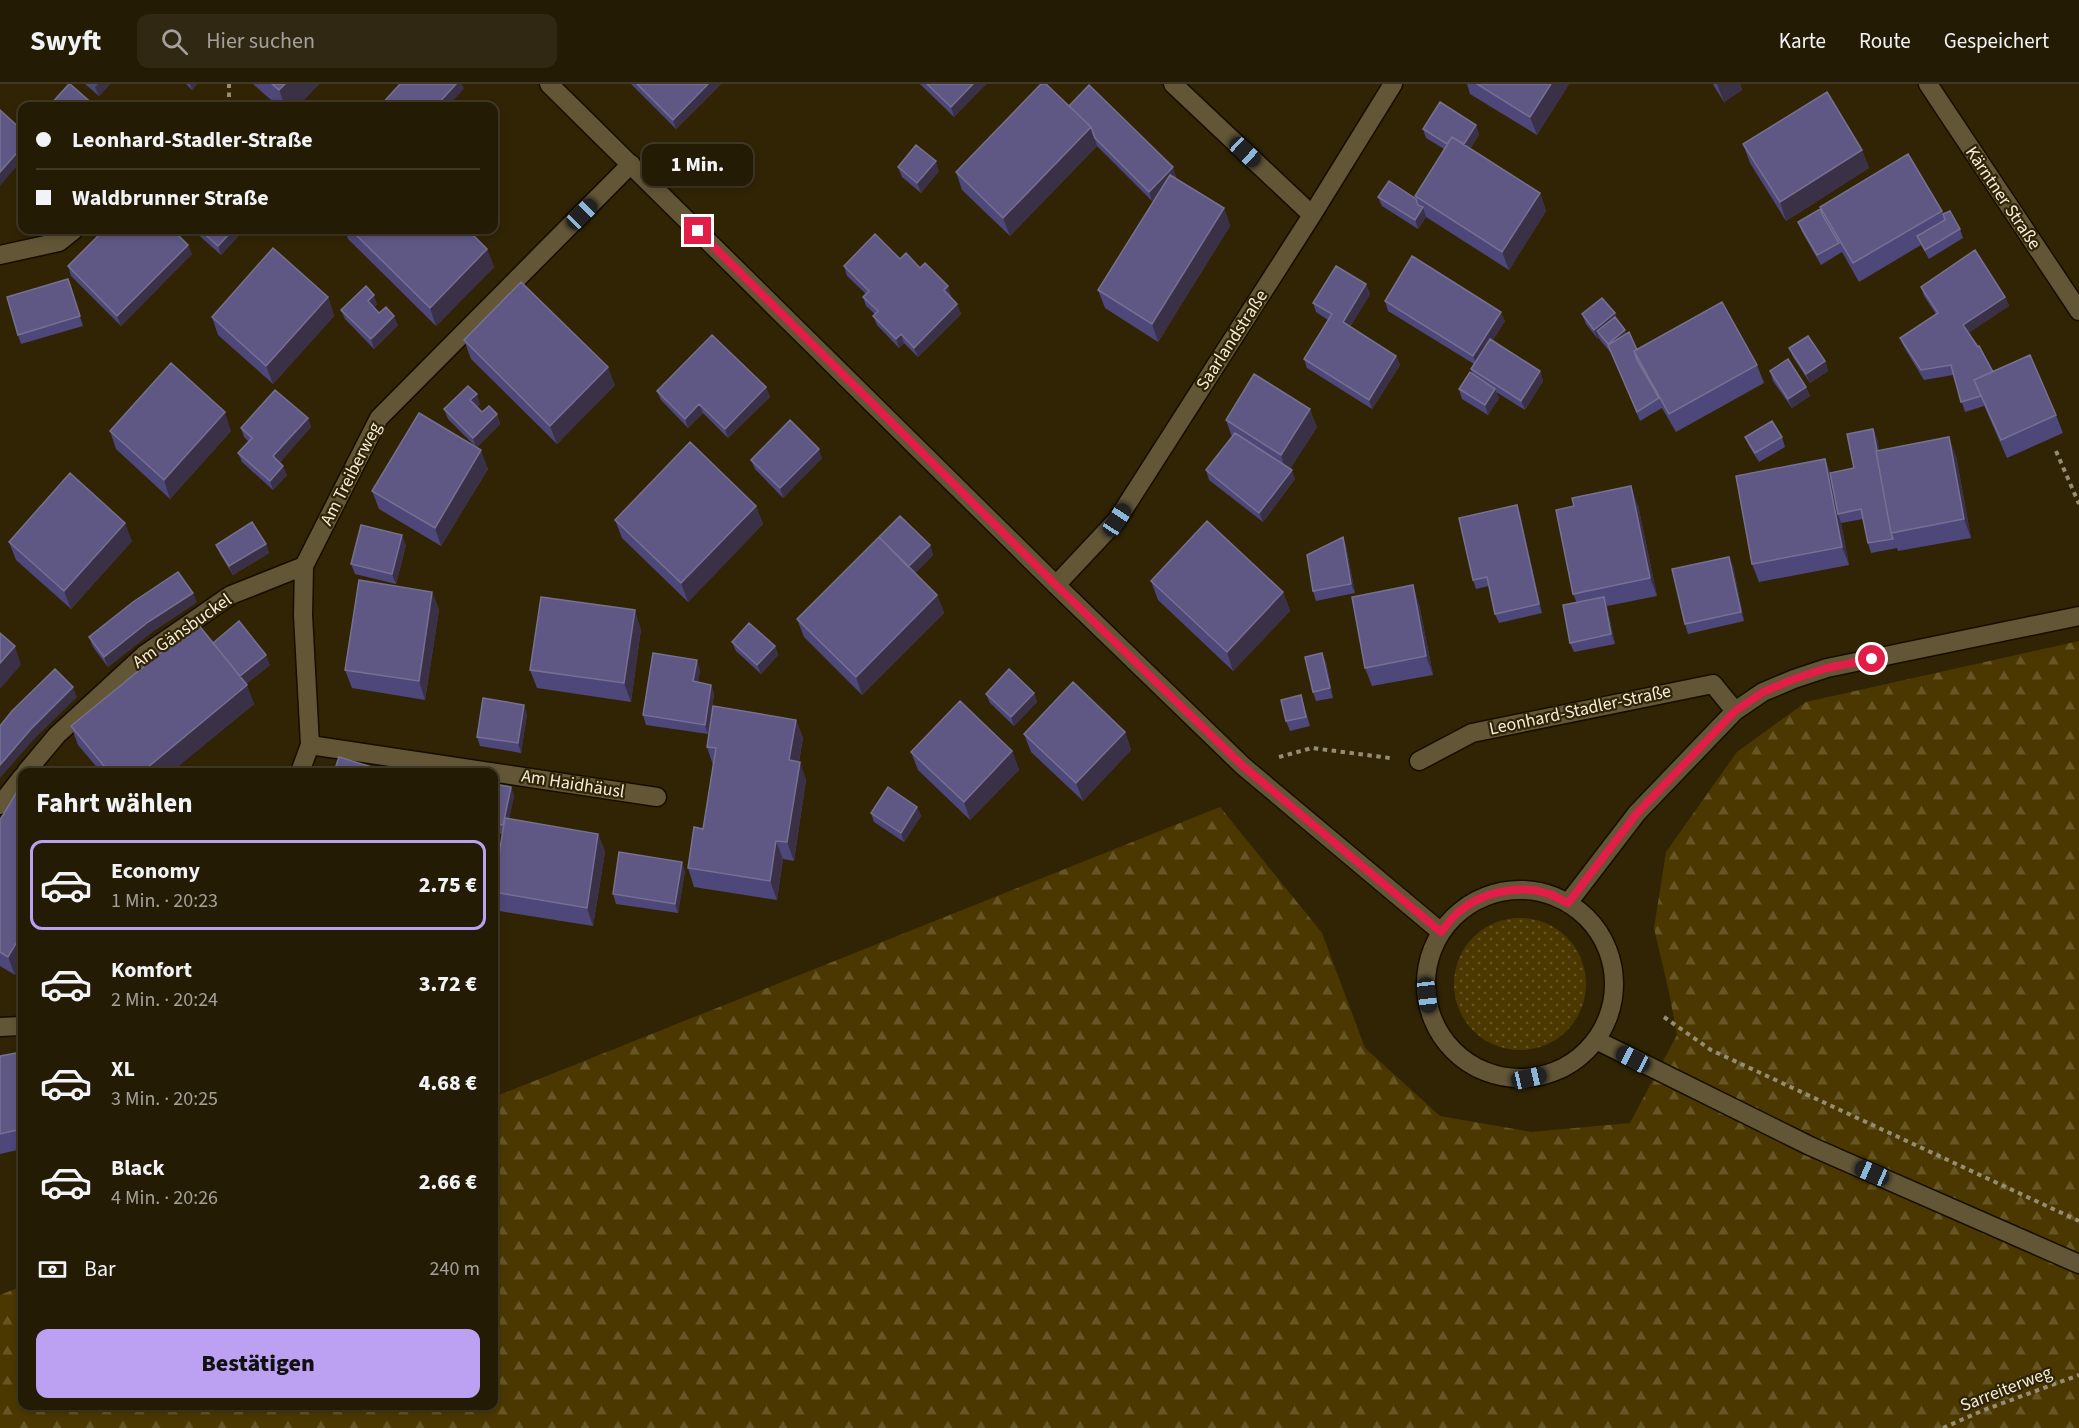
<!DOCTYPE html>
<html lang="de">
<meta charset="utf-8">
<style>
body{margin:0;font-family:"Source Sans 3",sans-serif;background:#302813;color:#f1f3f6;height:100vh;display:flex;flex-direction:column;font-size:22px;white-space:nowrap}
*{box-sizing:border-box;margin:0}
p{font-size:20px;color:#a3a19a}
.icon{flex:none;width:33px;height:33px;fill:none;stroke:currentColor;stroke-width:2;stroke-linecap:round;stroke-linejoin:round}
.map{position:relative;flex:1;overflow:hidden}
.side{position:absolute;left:18px;top:684px;width:480px;height:642px;display:flex;flex-direction:column;background:#241b04;border-radius:12px;box-shadow:0 3px 9px #0003,0 0 0 2px #413926}
.side>*{flex:none}
.hud{position:absolute;left:18px;top:18px;width:480px;height:132px;border-radius:12px;box-shadow:0 3px 9px #0003,0 0 0 2px #413926;display:grid;align-content:center;height:132px;padding:0 18px;background:#241b04}
.end{position:absolute;width:27px;height:27px;margin:-14px;border:8px solid #e11d48;background:#fff;box-shadow:0 0 0 3px #fff}
.from{border-radius:50%}
.bubble{position:absolute;height:42px;border-radius:12px;background:#241b04;box-shadow:0 3px 9px #0003,0 0 0 2px #413926;font-size:20px;font-weight:800;line-height:42px;text-align:center}
.car{position:absolute;width:18px;height:36px;margin:-18px -9px;border-radius:8px;box-shadow:0 0 4px 2px #0007;background:linear-gradient(#222 24%,#8ab4d8 0 40%,#222 0 76%,#8ab4d8 0 86%,#222 0)}
.hud b{display:flex;align-items:center;gap:21px;height:57px;font-size:22px}
.hud b+b{border-top:2px solid #413926}
.hud i{width:15px;height:15px;background:#f1f3f6}
ul{padding:0;list-style:none}
li{display:flex;align-items:center;gap:18px;height:90px;margin:0 12px 9px;padding:0 6px;border:3px solid transparent;border-radius:12px}
li div{flex:1}
li b{display:block;font-size:22px}
li em{font-style:normal;font-weight:800}
li.selected{border-color:#bca0f2}
li>.icon{width:54px;height:54px;stroke-width:1.5}
h2{padding:0 18px;font-size:27px;line-height:72px}
.pay{display:flex;align-items:center;gap:15px;height:66px;padding:0 18px;font-size:22px}
.pay p{margin-inline-start:auto}
.primary-button{display:flex;gap:12px;margin-top:auto;padding:12px 18px}
.primary-button a{flex:1;height:69px;border-radius:12px;background:#bca0f2;color:#111;font-size:24px;font-weight:800;line-height:69px;text-align:center}
header{display:flex;align-items:center;gap:36px;box-sizing:border-box;height:84px;padding:0 30px;background:#241b04;border-bottom:2px solid #413926}
header strong{font-size:28px}
nav{display:flex;gap:33px;margin-inline-start:auto;font-size:21px}
.search{width:420px;height:54px;background:#302813;display:flex;align-items:center;gap:15px;box-sizing:border-box;padding:0 21px;border-radius:12px;color:#a3a19a;font-size:22px}
.map>svg:first-child{display:block}
.green{fill:url(#green-dots)}
.forest{fill:url(#forest-firs)}
.lines{fill:none;stroke-linecap:round;stroke-linejoin:round}
.street-casing{stroke:#160d00;stroke-width:21}
.secondary-casing{stroke:#160d00;stroke-width:21}
.path{stroke:#958c74;stroke-width:4;stroke-dasharray:4.5 4.5;stroke-linecap:butt}
.street{stroke:#625637;stroke-width:18}
.secondary{stroke:#625637;stroke-width:18}
.wall{fill:#4d477a}
.shaded-wall{fill:#3a3147}
.building{fill:#5f5885;stroke:#767092;stroke-width:1.5}
.route{stroke:#e11d48;stroke-width:8}
.labels{text-anchor:middle;dominant-baseline:central;stroke-width:4.5;stroke-linejoin:round;paint-order:stroke}
.street-label{font-size:18px;fill:#f4eddc;stroke:#302405}
</style>
<header>
<strong>Swyft</strong>
<div class="search"><svg class="icon" aria-label="search" viewBox="0 0 24 24"><circle cx="10" cy="10" r="6"/><path d="M15 15l6 6"/></svg>Hier suchen</div>
<nav><a>Karte</a><a>Route</a><a>Gespeichert</a></nav>
</header>
<div class="map">
<svg width="2079" height="1344" viewBox="0 0 2079 1344">
<defs>
<pattern id="green-dots" width="8" height="8" patternUnits="userSpaceOnUse" patternTransform="scale(1.5)"><rect width="8" height="8" fill="#4b3800"/><path d="M2 2h.1M6 6h.1" fill="none" stroke="#665525" stroke-width="1.8" stroke-linecap="round"/></pattern>
<pattern id="forest-firs" width="22" height="20" patternUnits="userSpaceOnUse" patternTransform="scale(1.5)"><rect width="22" height="20" fill="#4b3800"/><path d="M5 1l3.5 6h-7zM16 11l3.5 6h-7z" fill="#665525"/></pattern>
</defs>
<rect width="100%" height="100%" fill="#302405"/>
<path class="green" d="M1454 900a66 66 0 1 1 132 0a66 66 0 1 1-132 0Z"/>
<path class="forest" d="M2079 557V1344H0V1211L22 1202V1322H494V1013L1220 723 1322 849 1365 964 1440 1032 1531 1048 1630 1039 1677 951 1669 908 1654 844 1666 768 1737 668 1806 618Z"/>
<g class="lines">
<g class="street-casing">
<path id="street" d="M1173 0 1312 131
M1928 0 2079 227
M0 171 59 158 74 146
M1056 501 1117 436 1312 131 1393 0
M310 661 657 713
M1419 677 1472 649 1713 600 1735 627
M26 688 57 651 144 571 231 511 304 482
M300 688 310 661 303 531 304 482 379 334 631 80
M0 721 22 693
M1568 819 1637 729 1735 627 1763 608 1794 595 1827 584 2079 532
M0 943 22 942"/>
</g>
<g class="secondary-casing">
<path id="secondary" d="M549 0 1056 501 1243 682 1441 848
M1426 900a94 94 0 1 1 188 0a94 94 0 1 1-188 0Z
M1596 956 1810 1062 2079 1180"/>
</g>
<path class="path" d="M229 22V0
M2056 367 2079 420
M1279 673 1312 664 1390 674
M1664 933 1711 966 2079 1137
M1943 1344 1984 1326 2079 1291"/>
<use href="#street" class="street"/>
<use href="#secondary" class="secondary"/>
</g>
<path class="wall" d="M85 0H110L99 12Z
M186 0H197L192 6Z
M253 0H319L298 22H278Z
M631 0H721L676 45Z
M920 0H986L954 33Z
M1467 0H1569L1537 51 1470 10Z
M1713 0H1740L1742 6 1724 18 1715 4Z
M1069 22 1176 92 1175 94 1224 124 1230 142 1158 258 1105 224 1098 206 1156 113 1152 117 1097 62 1010 152 962 106 956 88Z
M1476 41 1479 51 1470 65 1540 109 1546 127 1509 186 1426 133 1418 145 1382 122 1378 113 1416 115 1415 112 1444 65 1426 54 1423 45Z
M1743 60 1862 66 1869 84 1786 137 1750 79Z
M898 83 939 87 921 109 902 93Z
M1820 125 1942 127 1943 130 1960 145 1963 154 1929 175 1921 161 1859 198 1842 168 1821 181 1802 148 1798 138Z
M193 146H242L243 147 221 171Z
M345 146H468L487 165 494 183 436 242 348 155Z
M192 170 121 242 71 192 68 182Z
M900 175 920 184 951 211 950 213 957 220 961 230 918 273 904 259 899 264 877 241 873 232 875 230 866 222 863 213 866 210 847 192 844 182Z
M68 195 83 242 21 260 18 251Z
M1366 200 1370 210 1350 243 1396 272 1400 281 1372 325 1307 284 1304 275 1328 236 1316 228 1313 219Z
M1921 203 2005 213 2009 222 1968 249 1993 288 2056 331 2063 349 2007 374 1983 319 1984 322 1965 328 1953 291 1924 296 1904 263 1900 254 1936 230 1924 212Z
M328 213 334 232 273 300 218 251 212 233Z
M1385 217 1505 237 1492 257 1540 287 1543 297 1525 326 1496 308 1499 314 1488 331 1462 315 1459 305 1472 290 1471 285 1474 280 1388 227Z
M377 220 374 224 379 229 398 241 374 265 345 235 341 226Z
M1615 229 1617 236 1637 266 1757 281 1764 299 1676 348 1662 324 1640 337 1611 269 1601 257 1599 254 1598 255 1586 240 1582 230Z
M464 256 615 301 557 360 471 275Z
M1789 264 1825 277 1828 287 1810 299 1793 273Z
M1770 287 1806 303 1810 312 1792 324 1773 297Z
M766 303 770 313 728 354 703 329 688 344 661 316 657 307Z
M480 320 477 323 482 328 497 330 500 340 476 364 488 385 441 462 379 425 372 407 476 363 448 335 444 325Z
M308 334 311 343 280 378 287 391 273 406 242 378 238 369 249 358 244 353 241 344Z
M1226 336 1317 343 1290 385 1295 395 1263 438 1209 396 1206 386 1232 353Z
M1873 345 1877 355 1879 366 1956 372 1971 454 1898 467 1897 464 1871 469 1868 459 1863 435 1841 439 1849 481 1759 498 1752 480 1825 375 1830 389 1854 384Z
M110 347H231L170 415 116 365Z
M1745 353H1782L1785 363 1759 378 1749 362Z
M822 374 783 414 755 385 751 376Z
M1517 421 1520 430 1542 529 1499 539 1495 530 1489 502 1476 505 1473 496Z
M1638 421 1657 512 1607 522 1615 560 1574 568 1570 559 1577 519 1573 510Z
M756 422 763 440 688 518 622 454 615 436Z
M1343 453 1346 462 1355 509 1316 517 1313 507Z
M132 457 71 525 16 476 9 458Z
M266 460 269 469 233 491 220 470 216 461Z
M406 461 396 500 355 490 351 480Z
M930 461 933 471 915 489 937 511 944 529 862 611 804 553 797 535Z
M1733 482 1744 537 1688 550 1685 540Z
M1151 497 1283 508 1290 527 1233 587 1158 516Z
M432 508 439 526 425 616 352 604 345 586Z
M197 518 152 548 108 583 93 563 89 553Z
M1419 520 1433 591 1372 602 1365 584Z
M641 545 631 618 537 604 530 586Z
M732 558 775 562 778 571 761 590 736 567Z
M213 559 270 581 246 600 254 620 171 688H101L78 661 71 642Z
M1322 569 1326 578 1333 614 1316 617 1313 608Z
M700 586 698 598 711 601 714 610 708 650 646 641 643 631Z
M1034 609 1037 618 1014 642 990 619 986 610Z
M1301 611 1310 642 1290 647 1286 637Z
M527 630 521 669 480 662 477 653Z
M796 636 803 654 799 678 806 696 794 777 783 775 777 816 694 803 688 784 703 745 713 681 707 663Z
M1125 648 1131 666 1083 717 1031 668 1024 650Z
M1012 667 1019 686 970 736 918 686 911 668Z
M22 699V878L15 891 0 882V736Z
M494 700 511 703 514 712 509 735 598 750 605 768 593 842 499 827 494 811V801L502 750 494 748Z
M917 723 921 732 904 758 874 738 871 729Z
M685 787 678 829 616 820 613 810Z
M22 968V1065L0 1070V972Z"/>
<path class="shaded-wall" d="M98 0H110L99 12 95 3Z
M190 0H197L192 6Z
M285 0H319L298 22H285L279 6Z
M456 0H462L464 5 448 22H436Z
M708 0H721L676 45 673 36Z
M973 0H986L954 33 951 23Z
M1551 0H1569L1537 51 1530 33Z
M1717 0H1740L1742 6 1724 18Z
M1476 41 1479 51 1464 75 1460 65Z
M1091 43 1097 62 1010 152 1003 134Z
M22 63V76L0 102V88Z
M1862 66 1869 84 1786 137 1780 118Z
M936 77 939 87 921 109 917 99Z
M1173 83 1176 92 1152 117 1149 108Z
M1540 109 1546 127 1509 186 1502 168Z
M1423 123 1426 133 1418 145 1415 136Z
M1224 124 1230 142 1158 258 1152 240Z
M233 146H242L243 147 221 171 218 162Z
M188 161 192 170 121 242 117 232Z
M487 165 494 183 436 242 430 224Z
M1366 200 1370 210 1347 248 1343 238Z
M948 202 951 211 947 216 944 206Z
M374 211 377 220 372 227 368 217Z
M328 213 334 232 273 300 266 282Z
M2005 213 2009 222 1966 251 1963 241Z
M957 220 961 230 918 273 914 264Z
M1501 228 1505 237 1477 282 1473 272Z
M1615 229 1618 239 1597 247 1599 254 1598 255 1594 246Z
M394 232 398 241 374 265 371 255Z
M1625 246 1629 255 1612 269 1608 260Z
M901 250 904 259 899 264 896 255Z
M1396 272 1400 281 1372 325 1369 316Z
M1825 277 1828 287 1810 299 1806 290Z
M608 283 615 301 557 360 550 342Z
M1540 287 1543 297 1525 326 1521 317Z
M766 303 770 313 728 354 725 345Z
M1806 303 1810 312 1792 324 1788 315Z
M1495 305 1499 314 1488 331 1485 321Z
M477 310 480 320 474 326 470 316Z
M699 320 703 329 688 344 685 335Z
M1310 325 1317 343 1287 390 1281 371Z
M225 328 231 347 170 415 164 396Z
M497 330 500 340 476 364 473 354Z
M308 334 311 343 277 382 273 372Z
M1873 345 1877 355 1895 448Z
M1949 353 1956 372 1971 454 1964 435Z
M819 365 822 374 783 414 780 404Z
M481 366 488 385 441 462 435 444Z
M1825 375 1832 394 1838 430 1841 439 1849 481 1842 463Z
M283 382 287 391 273 406 270 397Z
M1292 386 1295 395 1263 438 1259 429Z
M1631 402 1638 421 1657 512 1650 494Z
M1517 421 1520 430 1542 529 1539 520Z
M756 422 763 440 688 518 681 499Z
M125 439 132 457 71 525 64 507Z
M402 451 406 461 396 500 392 490Z
M1343 453 1346 462 1355 509 1351 500Z
M266 460 269 469 233 491 229 482Z
M930 461 933 471 909 495 906 485Z
M1729 473 1733 482 1744 537 1741 528Z
M1413 501 1419 520 1433 591 1426 572Z
M432 508 439 526 425 616 419 597Z
M1283 508 1290 527 1233 587 1227 568Z
M193 509 197 518 152 548 108 583 104 573 148 538Z
M937 511 944 529 862 611 856 593Z
M1604 513 1607 522 1615 560 1611 550Z
M635 526 641 545 631 618 624 599Z
M15 562 21 581 0 605V579Z
M775 562 778 571 761 590 757 581Z
M1322 569 1326 578 1333 614 1330 604Z
M266 571 270 581 241 604 238 594Z
M697 576 700 586 697 607 693 597Z
M247 601 254 620 171 688H142Z
M711 601 714 610 708 650 705 641Z
M73 603 77 613 35 654 0 694V681L31 645Z
M1034 609 1037 618 1014 642 1011 633Z
M524 621 527 630 521 669 518 659Z
M796 636 803 654 796 694 789 676Z
M1125 648 1131 666 1083 717 1076 699Z
M1012 667 1019 686 970 736 964 718Z
M800 678 806 696 794 777 787 758Z
M511 703 514 712 506 751 503 741Z
M917 723 921 732 904 758 901 749Z
M598 750 605 768 593 842 587 824Z
M776 757 783 775 777 816 770 797Z
M682 778 685 787 678 829 675 820Z
M22 849V878L15 891 8 873Z"/>
<path class="building" d="M69 0H70L95 22H49Z
M272 0H285L279 6Z
M400 0H456L436 22H380Z
M637 0H708L673 36Z
M927 0H973L951 23Z
M1041 0H1046L1091 43 1003 134 956 88Z
M1477 0H1551L1530 33Z
M1089 1 1173 83 1149 108 1095 54 1091 43 1069 22Z
M1827 8 1862 66 1780 118 1743 60Z
M1440 18 1476 41 1464 60 1452 53 1447 60 1423 45Z
M0 26 22 46V63L0 88Z
M1452 53 1540 109 1502 168 1415 112Z
M916 61 936 77 917 99 898 83Z
M1908 70 1942 127 1853 179 1820 123Z
M1170 91 1224 124 1152 240 1098 206Z
M1389 97 1416 115 1418 121 1423 123 1415 136 1378 113Z
M1820 125 1823 132 1839 159 1817 171 1798 138Z
M1950 127 1960 145 1925 166 1917 152 1945 136 1943 130Z
M104 146H173L188 161 117 232 68 182Z
M200 146H233L218 162Z
M351 146H468L487 165 430 224Z
M875 150 900 175 906 169 920 184 925 179 948 202 944 206 957 220 914 264 901 250 896 255 873 232 878 227 863 213 869 207 844 182Z
M273 164 328 213 266 282 212 233Z
M1975 166 2005 213 1963 241 1978 263 1979 262 1993 288 1974 296 1981 312 1961 318 1951 281 1921 286 1900 254 1938 229 1921 203Z
M1412 172 1501 228 1473 272 1385 217Z
M1336 182 1366 200 1343 238 1396 272 1369 316 1304 275 1332 230 1313 219Z
M68 195 80 232 18 251 7 213Z
M521 198 608 283 550 342 464 256Z
M366 202 374 211 368 217 379 229 386 223 394 232 371 255 341 226Z
M1602 214 1615 229 1594 246 1582 230Z
M1722 218 1757 281 1669 330 1634 267Z
M1615 233 1625 246 1608 260 1597 247Z
M1629 248 1637 266 1634 267 1637 276 1659 314 1637 328 1608 261Z
M712 251 766 303 725 345 699 320 685 335 657 307Z
M1808 252 1825 277 1806 290 1789 264Z
M1490 255 1540 287 1521 317 1471 285Z
M2030 271 2056 331 2001 356 1974 296Z
M1788 275 1806 303 1788 315 1770 287Z
M171 279 225 328 164 396 110 347Z
M1470 288 1495 305 1485 321 1459 305Z
M1254 290 1310 325 1281 371 1226 336Z
M468 302 477 310 470 316 482 328 489 322 497 330 473 354 444 325Z
M275 306 308 334 273 372 283 382 270 397 238 369 252 354 241 344Z
M419 329 481 366 435 444 372 407Z
M790 336 819 365 780 404 751 376Z
M1772 337 1782 353 1755 369 1745 353Z
M1873 345 1877 367H1876L1891 449 1893 455 1868 459 1861 425 1838 430 1830 389 1854 384 1847 350Z
M1235 349 1292 386 1259 429 1206 386Z
M1949 353 1964 435 1891 449 1876 367Z
M690 358 756 422 681 499 615 436Z
M1825 375 1842 463 1752 480 1736 392Z
M70 389 125 439 64 507 9 458Z
M1631 402 1650 494 1573 510 1556 426 1574 422 1572 414Z
M1517 421 1539 520 1495 530 1487 493 1473 496 1459 434Z
M900 432 930 461 908 483 879 453Z
M1207 437 1283 508 1227 568 1151 497Z
M252 438 266 460 229 482 216 461Z
M361 441 402 451 392 490 351 480Z
M879 453 937 511 856 593 797 535Z
M1343 453 1351 500 1313 507 1307 471Z
M1729 473 1741 528 1685 540 1672 485Z
M178 488 193 509 148 538 104 573 89 553 133 518Z
M359 496 432 508 419 597 345 586Z
M1413 501 1426 572 1365 584 1352 513Z
M541 513 635 526 624 599 530 586Z
M1604 513 1611 550 1570 559 1563 521Z
M239 537 266 571 240 592 213 559Z
M197 539 247 601 142 688H109L71 642Z
M749 539 775 562 757 581 732 558Z
M0 549 15 562 0 579Z
M653 569 697 576 693 597 711 601 705 641 643 631Z
M1322 569 1330 604 1313 608 1305 573Z
M55 585 73 603 31 645 0 681V642L12 627Z
M1009 585 1034 609 1011 633 986 610Z
M1073 598 1125 648 1076 699 1024 650Z
M1301 611 1306 633 1286 637 1281 616Z
M483 614 524 621 518 659 477 653Z
M960 617 1012 667 964 718 911 668Z
M713 622 796 636 789 676 800 678 787 758 776 757 770 797 688 784 694 743 703 745 716 664 707 663Z
M339 673 388 688H334Z
M22 699V849L8 873 0 868V736Z
M494 700 511 703 503 741 494 739Z
M888 703 917 723 901 749 871 729Z
M505 734 598 750 587 824 494 808V801Z
M619 768 682 778 675 820 613 810Z
M22 968V1045L0 1050V972Z"/>
<g class="lines">
<path class="route" d="M698 147 1056 501 1243 682 1441 848C1446 842 1451 835 1456 830 1479 809 1516 800 1546 809 1554 811 1561 816 1568 819L1637 729 1735 627 1763 608 1794 595 1827 584 1872 575"/>
</g>
<g class="labels">
<g class="street-label">
<text transform="translate(2003 114) rotate(56)">Kärntner Straße</text>
<text transform="translate(1232 256) rotate(-57)">Saarlandstraße</text>
<text transform="translate(351 390) rotate(-63)">Am Treiberweg</text>
<text transform="translate(182 547) rotate(-35)">Am Gänsbuckel</text>
<text transform="translate(1580 626) rotate(-12)">Leonhard-Stadler-Straße</text>
<text transform="translate(573 700) rotate(9)">Am Haidhäusl</text>
<text transform="translate(2006 1305) rotate(-21)">Sarreiterweg</text>
</g>
</g>
</svg>
<i class="end from" style="left:1872px;top:575px"></i>
<i class="end" style="left:698px;top:147px"></i>
<div class="bubble" style="left:642px;top:60px;width:111px">1 Min.</div>
<i class="car" style="left:1245px;top:68px;rotate:133deg"></i>
<i class="car" style="left:582px;top:130px;rotate:45deg"></i>
<i class="car" style="left:1117px;top:436px;rotate:33deg"></i>
<i class="car" style="left:1427px;top:911px;rotate:173deg"></i>
<i class="car" style="left:1633px;top:975px;rotate:298deg"></i>
<i class="car" style="left:1529px;top:994px;rotate:77deg"></i>
<i class="car" style="left:1872px;top:1089px;rotate:294deg"></i>
<div class="hud">
<b><i class="from"></i>Leonhard-Stadler-Straße</b>
<b><i></i>Waldbrunner Straße</b>
</div>
<section class="side">
<h2>Fahrt wählen</h2>
<ul>
<li class="selected"><svg class="icon" aria-label="car" viewBox="0 0 24 24"><path d="M5 17H2v-5l4-1 3-4h7l3 4 3 1v5h-3M9 17h6M6 11h13"/><circle cx="7" cy="17" r="2"/><circle cx="17" cy="17" r="2"/></svg><div><b>Economy</b><p>1 Min. · 20:23</p></div><em>2.75 €</em></li>
<li><svg class="icon" aria-label="car" viewBox="0 0 24 24"><path d="M5 17H2v-5l4-1 3-4h7l3 4 3 1v5h-3M9 17h6M6 11h13"/><circle cx="7" cy="17" r="2"/><circle cx="17" cy="17" r="2"/></svg><div><b>Komfort</b><p>2 Min. · 20:24</p></div><em>3.72 €</em></li>
<li><svg class="icon" aria-label="car" viewBox="0 0 24 24"><path d="M5 17H2v-5l4-1 3-4h7l3 4 3 1v5h-3M9 17h6M6 11h13"/><circle cx="7" cy="17" r="2"/><circle cx="17" cy="17" r="2"/></svg><div><b>XL</b><p>3 Min. · 20:25</p></div><em>4.68 €</em></li>
<li><svg class="icon" aria-label="car" viewBox="0 0 24 24"><path d="M5 17H2v-5l4-1 3-4h7l3 4 3 1v5h-3M9 17h6M6 11h13"/><circle cx="7" cy="17" r="2"/><circle cx="17" cy="17" r="2"/></svg><div><b>Black</b><p>4 Min. · 20:26</p></div><em>2.66 €</em></li>
</ul>
<div class="pay"><svg class="icon" aria-label="cash" viewBox="0 0 24 24"><path d="M3 7h18v10H3z"/><circle cx="12" cy="12" r="2"/></svg>Bar<p>240 m</p></div>
<div class="primary-button"><a>Bestätigen</a></div>
</section>
</div>
